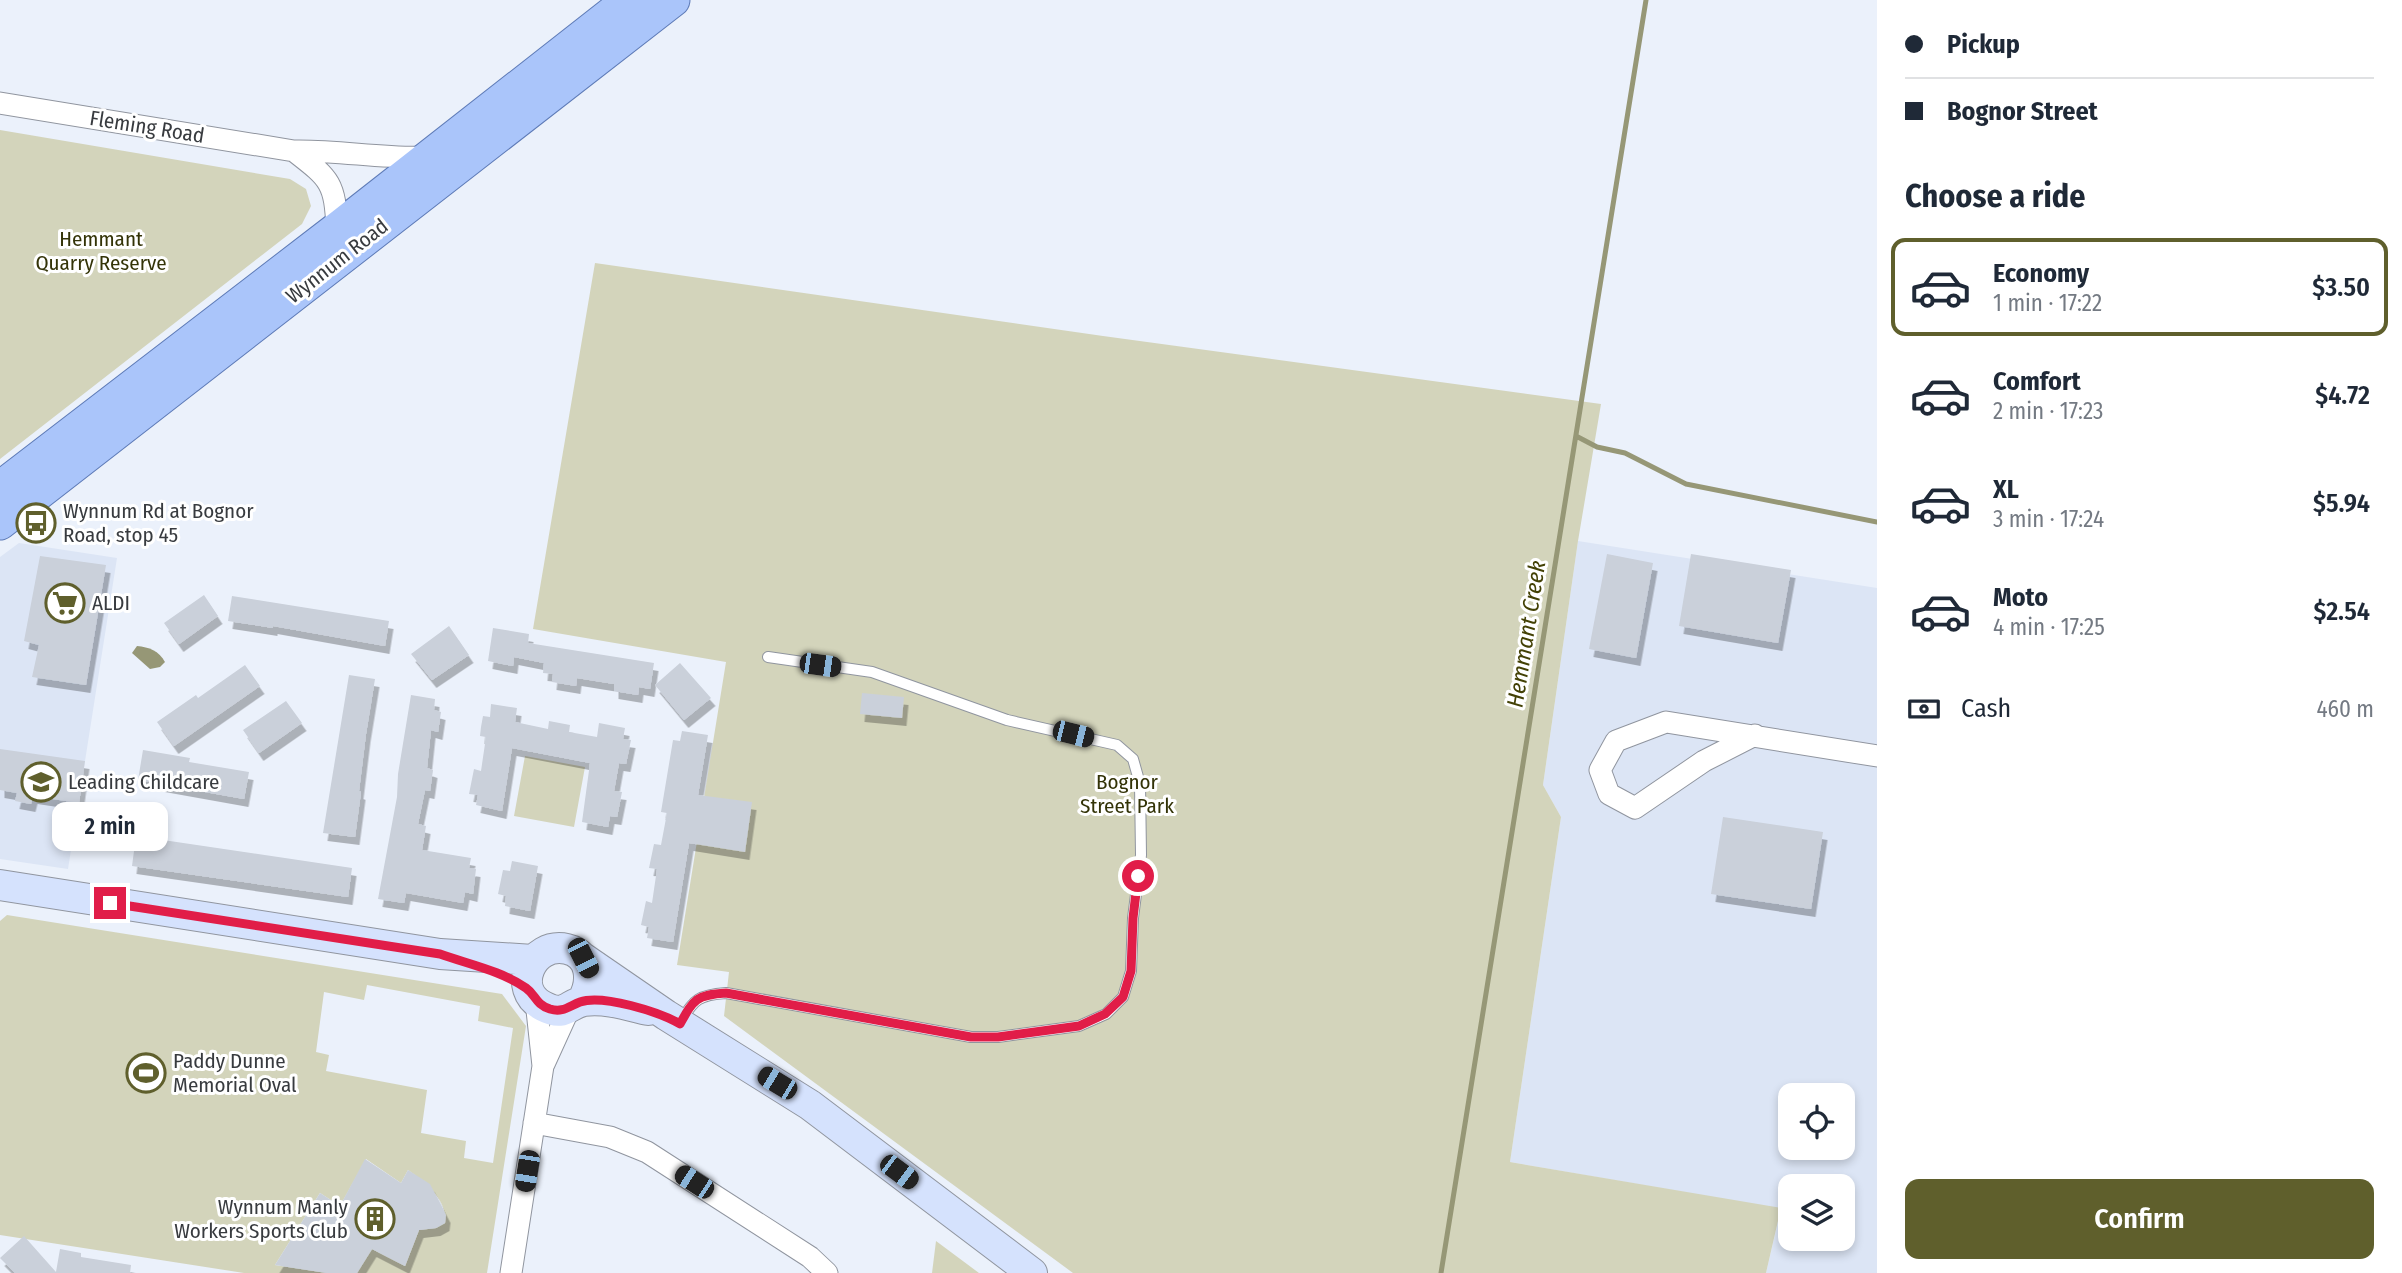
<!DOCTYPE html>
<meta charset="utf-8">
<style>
body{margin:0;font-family:"Fira Sans Condensed",sans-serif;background:#f2f2f3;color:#1f2937;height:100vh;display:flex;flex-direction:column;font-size:26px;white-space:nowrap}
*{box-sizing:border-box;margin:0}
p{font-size:23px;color:#747a83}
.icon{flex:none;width:38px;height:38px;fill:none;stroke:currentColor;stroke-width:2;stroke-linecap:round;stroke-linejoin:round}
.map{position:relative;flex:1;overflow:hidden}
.side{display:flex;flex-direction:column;background:#fff;width:525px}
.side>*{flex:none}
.guide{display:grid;align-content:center;height:154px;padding:0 28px;background:#fff}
.tools{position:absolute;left:1778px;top:1083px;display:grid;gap:14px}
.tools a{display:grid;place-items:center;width:77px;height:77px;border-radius:14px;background:#fff;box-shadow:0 4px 10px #0003;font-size:35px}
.end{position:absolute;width:32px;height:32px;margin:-16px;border:9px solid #e11d48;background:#fff;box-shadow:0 0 0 4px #fff}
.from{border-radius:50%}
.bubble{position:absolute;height:49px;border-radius:14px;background:#fff;box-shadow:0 4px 10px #0003;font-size:23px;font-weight:600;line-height:49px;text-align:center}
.car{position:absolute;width:21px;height:42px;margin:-21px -10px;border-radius:9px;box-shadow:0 0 5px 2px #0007;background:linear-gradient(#222 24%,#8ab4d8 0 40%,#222 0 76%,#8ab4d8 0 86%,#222 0)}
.guide b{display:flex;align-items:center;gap:24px;height:66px;font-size:26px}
.guide b+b{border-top:2px solid #e0e1e3}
.guide i{width:18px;height:18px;background:#1f2937}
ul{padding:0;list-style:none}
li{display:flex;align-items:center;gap:21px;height:98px;margin:0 14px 10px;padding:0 14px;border:4px solid transparent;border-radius:14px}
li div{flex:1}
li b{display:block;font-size:26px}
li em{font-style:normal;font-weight:600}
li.active{border-color:#5f5f2c}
li>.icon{width:63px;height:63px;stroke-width:1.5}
h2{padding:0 28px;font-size:32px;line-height:84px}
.pay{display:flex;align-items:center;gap:18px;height:77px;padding:0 28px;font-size:26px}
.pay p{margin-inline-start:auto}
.primary-button{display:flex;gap:14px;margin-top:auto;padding:14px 28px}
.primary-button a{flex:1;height:80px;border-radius:14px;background:#5f5f2c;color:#fff;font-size:28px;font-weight:600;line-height:80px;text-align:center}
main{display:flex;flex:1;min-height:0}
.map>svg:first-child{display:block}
.built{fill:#dce5f5;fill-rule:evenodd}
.green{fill:#d3d4bb;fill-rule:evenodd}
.water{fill:#969776}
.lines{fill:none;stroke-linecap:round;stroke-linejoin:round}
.stream{stroke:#969776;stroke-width:5}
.building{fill:#cad0da;filter:url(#shadow)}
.lane-casing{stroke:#90959f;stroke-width:12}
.street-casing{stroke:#90959f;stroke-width:23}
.secondary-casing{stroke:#90959f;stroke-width:32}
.primary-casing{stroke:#5e7bb7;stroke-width:35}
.lane{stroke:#fff;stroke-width:10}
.street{stroke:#fff;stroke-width:21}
.secondary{stroke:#d5e2fd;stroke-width:30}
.primary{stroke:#aac5fa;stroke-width:33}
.route{stroke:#e11d48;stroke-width:9}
.labels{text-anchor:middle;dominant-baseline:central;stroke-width:6;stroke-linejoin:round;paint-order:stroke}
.street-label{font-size:21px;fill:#383b3f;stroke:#fff}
.park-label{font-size:21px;fill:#333307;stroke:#fff}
.poi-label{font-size:21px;fill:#383b3f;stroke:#fff;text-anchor:start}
.water-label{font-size:23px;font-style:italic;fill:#434105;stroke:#fff}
</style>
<main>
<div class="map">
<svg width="1877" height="1273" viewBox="0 0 1877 1273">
<defs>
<filter id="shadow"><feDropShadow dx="4.5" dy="8" stdDeviation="0" flood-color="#0004"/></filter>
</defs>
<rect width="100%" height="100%" fill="#ebf1fb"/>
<path class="built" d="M1578 541 1877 588V1273H1766L1781 1209 1510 1162 1561 817 1543 785ZM1790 1096H1843V1148H1790ZM1790 1186H1843V1239H1790Z
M19 543 117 558 68 869 0 859V557Z"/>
<path class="green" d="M0 130 290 179 306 189 311 206 302 224 0 459Z
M595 263 1103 336 1601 404 1578 541 1543 785 1561 817 1510 1162 1781 1208 1766 1273H1073L724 1016 729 972 677 965 726 662 533 629Z
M525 756 585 767 574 827 514 816Z
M7 915 502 994 526 1026 487 1273H357L372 1249 405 1266 419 1230 436 1228 445 1223C448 1200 425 1182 408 1170L401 1183 366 1159 340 1206 320 1193 275 1265 327 1273H244L0 1235V921ZM367 985 480 1006 478 1021 513 1028 493 1163 464 1158 466 1141 421 1133 427 1090 326 1071 329 1055 316 1052 324 992 364 1000Z
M936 1241 979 1273H932Z"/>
<path class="water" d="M137 646C149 647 159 651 165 662L160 667 150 669 132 653Z"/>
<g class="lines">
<path class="stream" d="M1576 436 1597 447 1625 453 1686 484 1877 522
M1441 1273 1646 0"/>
</g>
<path class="building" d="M1607 554 1653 563 1636 658 1589 649Z
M1691 554 1791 570 1778 643 1679 626Z
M40 556 106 565 86 685 32 677 39 645 24 641Z
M204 595 218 616 179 644 164 623Z
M232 596 389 621 385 646 273 626V628L228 621Z
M449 626 469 655 432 680 411 654Z
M493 628 529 634 528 643 654 663 650 689 639 687 638 695 614 691V684L577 678 576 686 552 682 553 674 543 673 544 663 514 657 513 666 488 661Z
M680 663 711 698 684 720 655 685Z
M245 665 260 686 174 746 157 722 196 695 198 698Z
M349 675 375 679 366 734 359 791 361 792 355 837 323 833Z
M862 693 904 697 902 718 860 714Z
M411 695 435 699 434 710 441 712 438 732 431 730 427 768 433 770 430 791 425 790 418 824 426 826 422 850 471 858 469 868 476 869 473 894 465 892 463 903 406 893 404 903 378 899 397 797 398 774Z
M286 701 302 723 259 753 243 730Z
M491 704 517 708 515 722 548 729 549 721 570 725 569 732 597 737 599 723 625 728 623 739 631 740 626 764 619 763 614 791 622 792 617 817 610 816 608 827 582 822 590 763 512 748 502 811 476 805 478 795 469 794 474 769 481 771 486 737 480 736 481 727 483 716 490 717Z
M682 731 708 735 698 795 752 802 745 852 689 843 673 942 647 938 649 927 641 925 646 901 652 903 657 869 649 868 654 844 661 845 667 813 661 812 673 740 680 741Z
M0 749 85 761 79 803 33 796 31 804 15 801 17 793 0 790Z
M143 750 190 758 189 762 249 772 244 799 138 780Z
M1723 817 1823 832 1811 909 1711 894Z
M136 836 352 868 348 897 132 866Z
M512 861 538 866 530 911 505 906 506 896 498 894 503 870 510 871Z
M365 1159 401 1183 408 1170 430 1184 446 1215 445 1223 436 1228 419 1230 405 1266 372 1249 357 1273H327L275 1265 320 1193 340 1206Z
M24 1236 56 1272 60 1249 81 1253V1257L131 1265 130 1273H15L0 1258Z"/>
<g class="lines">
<g class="lane-casing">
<path id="lane" d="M681 1021C694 999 699 995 726 993L971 1037H998L1079 1026 1106 1014 1123 997 1131 971 1133 918 1141 855 1140 784 1133 759 1117 745 1007 720 872 672 768 657"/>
</g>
<g class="street-casing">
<path id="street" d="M0 103 294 151C339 150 383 159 428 157
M294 151C330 179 335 182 337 229
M1755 735 1704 761 1635 808 1609 794 1600 770 1616 741 1666 722 1877 756
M544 1064 569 1009
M534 1123 610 1137 647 1152 810 1257 827 1273
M511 1273 543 1066 536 1001"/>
</g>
<g class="secondary-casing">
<path id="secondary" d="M0 885 440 954 533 960
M583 958 666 1015 810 1105 1032 1273
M582 1001C593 983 593 955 567 949 531 941 511 990 543 1006 566 1018 567 1004 584 1001 605 998 627 1005 648 1010"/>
</g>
<g class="primary-casing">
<path id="primary" d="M0 488 337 229 629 0
M0 523 673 0"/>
</g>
<use href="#lane" class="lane"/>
<use href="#street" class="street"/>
<use href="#secondary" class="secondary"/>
<use href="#primary" class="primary"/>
</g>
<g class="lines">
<path class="route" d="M110 903 440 954C468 964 502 971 526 988 536 995 535 1004 550 1009 563 1013 569 1006 580 1002 602 994 660 1012 680 1024 694 999 696 995 726 993L971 1037H998L1079 1026 1105 1014 1123 997 1131 971 1133 918 1138 876"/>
</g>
<defs>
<g id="bus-ring" transform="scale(2.0125)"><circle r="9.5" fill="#fff" stroke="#5f5f2c" stroke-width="1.5"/><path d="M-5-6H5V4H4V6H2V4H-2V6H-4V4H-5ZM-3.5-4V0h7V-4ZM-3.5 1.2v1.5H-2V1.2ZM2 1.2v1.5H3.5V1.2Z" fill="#5f5f2c"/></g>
<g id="supermarket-ring" transform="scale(2.0125)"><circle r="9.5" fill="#fff" stroke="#5f5f2c" stroke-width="1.5"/><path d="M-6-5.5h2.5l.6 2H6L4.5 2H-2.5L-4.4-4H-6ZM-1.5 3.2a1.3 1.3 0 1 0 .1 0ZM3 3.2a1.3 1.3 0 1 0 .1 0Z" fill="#5f5f2c"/></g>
<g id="school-ring" transform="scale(2.0125)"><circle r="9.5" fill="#fff" stroke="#5f5f2c" stroke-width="1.5"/><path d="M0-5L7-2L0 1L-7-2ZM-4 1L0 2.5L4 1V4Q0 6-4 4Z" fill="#5f5f2c"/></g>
<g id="stadium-ring" transform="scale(2.0125)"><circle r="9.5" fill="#fff" stroke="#5f5f2c" stroke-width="1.5"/><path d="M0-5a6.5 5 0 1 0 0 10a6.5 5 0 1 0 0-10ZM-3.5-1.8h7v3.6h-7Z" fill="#5f5f2c"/></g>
<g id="building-ring" transform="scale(2.0125)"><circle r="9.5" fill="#fff" stroke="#5f5f2c" stroke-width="1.5"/><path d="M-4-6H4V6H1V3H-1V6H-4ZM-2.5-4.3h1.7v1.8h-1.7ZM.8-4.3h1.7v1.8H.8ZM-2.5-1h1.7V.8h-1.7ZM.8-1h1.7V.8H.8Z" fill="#5f5f2c"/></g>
</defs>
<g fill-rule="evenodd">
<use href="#bus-ring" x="36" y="523"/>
<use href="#supermarket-ring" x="65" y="603"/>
<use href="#school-ring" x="41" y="782"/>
<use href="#stadium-ring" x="146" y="1073"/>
<use href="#building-ring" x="375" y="1219"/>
</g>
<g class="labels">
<g class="street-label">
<text transform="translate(147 127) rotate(9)">Fleming Road</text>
<text transform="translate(337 261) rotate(-38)">Wynnum Road</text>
</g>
<g class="park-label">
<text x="101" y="239">Hemmant<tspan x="101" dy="24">Quarry Reserve</tspan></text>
<text x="1127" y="782">Bognor<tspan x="1127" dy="24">Street Park</tspan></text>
</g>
<g class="poi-label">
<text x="63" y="511">Wynnum Rd at Bognor<tspan x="63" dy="24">Road, stop 45</tspan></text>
<text x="92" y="603">ALDI</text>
<text x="68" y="782">Leading Childcare</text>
<text x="173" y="1061">Paddy Dunne<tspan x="173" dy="24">Memorial Oval</tspan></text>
<text x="348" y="1207" text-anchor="end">Wynnum Manly<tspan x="348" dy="24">Workers Sports Club</tspan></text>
</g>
<g class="water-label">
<text transform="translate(1526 634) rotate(-81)">Hemmant Creek</text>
</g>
</g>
</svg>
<div class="tools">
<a><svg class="icon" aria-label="locate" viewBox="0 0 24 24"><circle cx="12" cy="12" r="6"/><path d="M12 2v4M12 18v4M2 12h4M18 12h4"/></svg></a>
<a><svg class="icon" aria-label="layers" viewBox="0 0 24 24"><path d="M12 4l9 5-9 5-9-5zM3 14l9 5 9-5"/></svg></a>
</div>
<i class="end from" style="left:1138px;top:876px"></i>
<i class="end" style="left:110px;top:903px"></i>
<div class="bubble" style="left:52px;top:802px;width:116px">2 min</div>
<i class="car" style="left:820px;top:665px;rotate:98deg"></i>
<i class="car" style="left:1073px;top:734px;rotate:104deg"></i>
<i class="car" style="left:583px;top:958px;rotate:153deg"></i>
<i class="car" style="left:777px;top:1083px;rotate:301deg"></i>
<i class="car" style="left:527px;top:1171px;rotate:189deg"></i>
<i class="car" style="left:899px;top:1172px;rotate:127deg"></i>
<i class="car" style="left:694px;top:1182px;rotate:303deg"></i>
</div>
<section class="side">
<div class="guide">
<b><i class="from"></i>Pickup</b>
<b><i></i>Bognor Street</b>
</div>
<h2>Choose a ride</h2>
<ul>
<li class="active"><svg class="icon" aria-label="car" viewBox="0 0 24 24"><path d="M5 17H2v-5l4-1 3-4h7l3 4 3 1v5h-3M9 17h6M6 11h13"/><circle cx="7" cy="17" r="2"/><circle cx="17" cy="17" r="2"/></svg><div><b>Economy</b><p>1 min · 17:22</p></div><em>$3.50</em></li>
<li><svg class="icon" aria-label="car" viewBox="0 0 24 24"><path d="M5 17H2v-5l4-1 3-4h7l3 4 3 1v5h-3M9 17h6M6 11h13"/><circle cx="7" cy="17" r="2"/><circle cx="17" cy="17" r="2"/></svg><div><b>Comfort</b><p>2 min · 17:23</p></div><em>$4.72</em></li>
<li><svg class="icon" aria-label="car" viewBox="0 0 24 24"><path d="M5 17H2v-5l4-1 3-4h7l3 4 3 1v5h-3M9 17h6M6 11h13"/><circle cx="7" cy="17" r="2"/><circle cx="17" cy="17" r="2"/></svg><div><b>XL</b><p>3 min · 17:24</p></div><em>$5.94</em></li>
<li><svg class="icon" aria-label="car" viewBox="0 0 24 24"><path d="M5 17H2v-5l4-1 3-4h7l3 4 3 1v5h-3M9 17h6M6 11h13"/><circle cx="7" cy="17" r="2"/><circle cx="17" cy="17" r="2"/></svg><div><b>Moto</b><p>4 min · 17:25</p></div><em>$2.54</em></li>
</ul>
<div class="pay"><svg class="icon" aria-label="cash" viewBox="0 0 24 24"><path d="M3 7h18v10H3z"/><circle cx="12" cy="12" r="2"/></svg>Cash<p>460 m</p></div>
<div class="primary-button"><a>Confirm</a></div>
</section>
</main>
